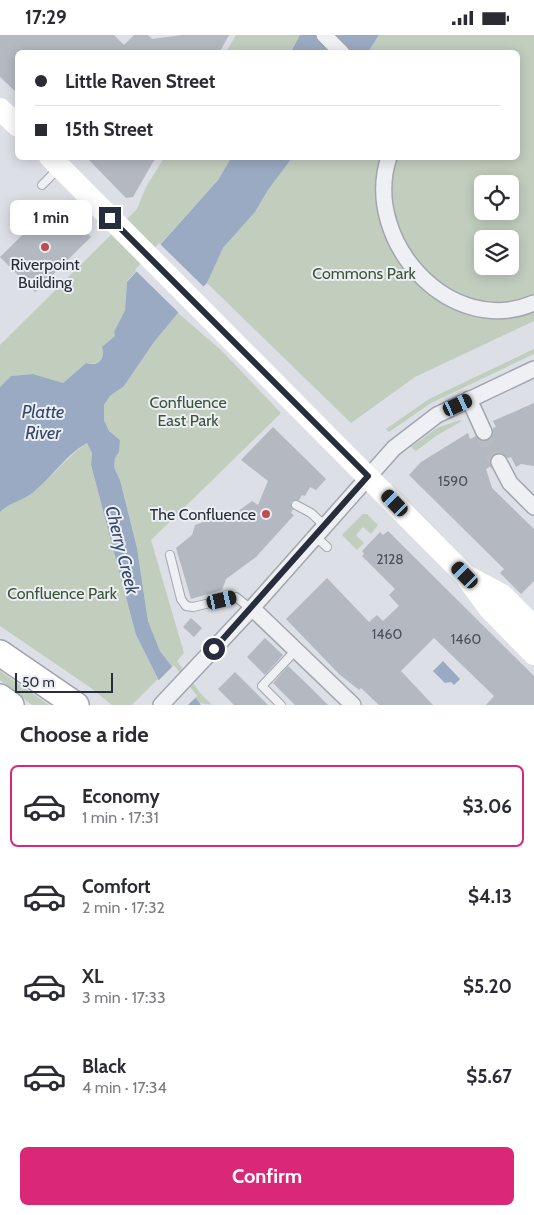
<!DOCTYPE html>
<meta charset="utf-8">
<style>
body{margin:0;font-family:Cabin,sans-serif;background:#f7f7f7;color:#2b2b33;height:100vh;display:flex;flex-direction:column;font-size:19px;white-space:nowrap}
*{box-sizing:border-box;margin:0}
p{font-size:16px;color:#7c7c81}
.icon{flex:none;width:28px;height:28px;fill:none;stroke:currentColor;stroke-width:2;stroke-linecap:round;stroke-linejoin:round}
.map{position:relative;height:670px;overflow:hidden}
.drawer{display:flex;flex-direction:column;background:#fff;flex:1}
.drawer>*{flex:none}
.banner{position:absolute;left:15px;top:15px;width:505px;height:110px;border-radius:8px;box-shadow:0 2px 12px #0003;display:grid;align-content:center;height:110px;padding:0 20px;background:#fff}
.controls{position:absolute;left:474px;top:140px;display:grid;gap:10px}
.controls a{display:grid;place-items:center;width:45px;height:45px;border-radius:8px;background:#fff;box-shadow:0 2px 12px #0003;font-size:25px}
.scale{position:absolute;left:15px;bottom:12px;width:98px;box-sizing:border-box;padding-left:5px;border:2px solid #272d3a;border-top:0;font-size:14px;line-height:18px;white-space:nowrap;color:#272d3a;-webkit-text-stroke:4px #ebeef3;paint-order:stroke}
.end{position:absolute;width:22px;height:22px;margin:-11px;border:6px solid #272d3a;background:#fff;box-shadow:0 0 0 2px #fff}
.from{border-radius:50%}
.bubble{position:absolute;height:35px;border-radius:8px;background:#fff;box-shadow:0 2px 12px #0003;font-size:16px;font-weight:700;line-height:35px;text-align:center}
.car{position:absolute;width:15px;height:30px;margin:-15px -8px;border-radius:6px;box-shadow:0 0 4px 1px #0007;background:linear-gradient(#222 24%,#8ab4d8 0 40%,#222 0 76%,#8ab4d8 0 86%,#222 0)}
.banner b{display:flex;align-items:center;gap:18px;height:48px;font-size:19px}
.banner b+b{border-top:1px solid #e1e1e2}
.banner i{width:12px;height:12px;background:#2b2b33}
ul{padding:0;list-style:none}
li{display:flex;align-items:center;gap:15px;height:82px;margin:0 10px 8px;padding:0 10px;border:2px solid transparent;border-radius:8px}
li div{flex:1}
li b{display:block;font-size:19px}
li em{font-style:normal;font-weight:700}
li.on{border-color:#db2777}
li>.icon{width:45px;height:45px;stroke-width:1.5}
h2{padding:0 20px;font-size:22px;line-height:60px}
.cta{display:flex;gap:10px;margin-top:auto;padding:10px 20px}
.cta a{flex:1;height:58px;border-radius:8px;background:#db2777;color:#fff;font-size:20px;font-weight:700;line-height:58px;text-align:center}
.status{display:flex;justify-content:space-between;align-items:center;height:35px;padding:0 25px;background:#fff;direction:ltr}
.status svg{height:14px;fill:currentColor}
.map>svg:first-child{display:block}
.green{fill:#c1cebe;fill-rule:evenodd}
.water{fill:#9aaac2}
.pier{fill:#dcdfe5}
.building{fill:#b4b8c1}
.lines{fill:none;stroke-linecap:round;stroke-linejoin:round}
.street-tunnel{stroke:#b8bbc3;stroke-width:15;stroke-dasharray:15 8;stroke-linecap:butt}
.lane-casing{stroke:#a2a6ae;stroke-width:10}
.street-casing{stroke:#a2a6ae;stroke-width:18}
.primary-casing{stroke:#9da3b0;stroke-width:28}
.lane{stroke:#eff0f4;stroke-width:8}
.street{stroke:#eff0f4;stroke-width:15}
.secondary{stroke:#fff;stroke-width:22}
.primary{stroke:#fff;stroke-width:25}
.route{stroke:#272d3a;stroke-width:6}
.poi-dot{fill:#c14b53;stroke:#ebeef3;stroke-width:2}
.labels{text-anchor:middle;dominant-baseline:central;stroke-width:4;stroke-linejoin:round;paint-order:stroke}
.number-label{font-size:14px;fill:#4a505c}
.poi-label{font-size:16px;fill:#272d3a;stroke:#ebeef3}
.park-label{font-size:16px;fill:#395436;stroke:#ebeef3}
.water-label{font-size:18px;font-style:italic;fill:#36496a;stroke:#ebeef3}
</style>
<div class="status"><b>17:29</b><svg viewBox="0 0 49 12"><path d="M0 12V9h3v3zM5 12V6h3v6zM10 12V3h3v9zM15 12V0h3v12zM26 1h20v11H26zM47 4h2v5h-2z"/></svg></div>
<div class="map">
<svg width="534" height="670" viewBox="0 0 534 670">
<rect width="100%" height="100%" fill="#dcdfe5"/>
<path class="green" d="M236 0H300L290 17H226Z
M379 0H534V286L415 342 351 388 207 248 223 213 255 177 268 155 292 123 518 122V18L368 17ZM482 149H510V176H482ZM482 204H510V231H482Z
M164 123H231L218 145 127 246 125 275 114 297 115 301 103 312C106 324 98 331 86 328L63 348 33 339 11 341 0 352V310L137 174 146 152Z
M178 278 221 315 281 378 151 505 184 618 177 626 201 659 212 670 199 668 160 616 148 586 137 513 120 445 114 432 115 423 119 417 120 405 109 396 104 385V370L110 361 124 351 154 307Z
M534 314V319L431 368 389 397 386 394 429 364Z
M460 385 462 386 436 401 416 416 411 412 437 393Z
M87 408 92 418 91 430 136 600 158 644 132 670H112L91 653 0 591V477C9 468 21 466 31 459 51 444 66 422 87 408Z
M363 479H367L378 490 371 499 363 492 356 500 364 508 357 515 342 500Z
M0 636 49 670H32L0 645Z"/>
<path class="water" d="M300 0H379L368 17 290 18Z
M231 123H292L268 155 255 177 223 213 207 248 178 278 154 307 124 351 110 361 104 370V385L109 396 120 405 119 417 115 423 114 432 120 445 137 513 148 586 160 616 201 670H181L160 648 136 600 91 430 92 418 87 408C65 420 51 444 31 459 21 466 9 468 0 477V352L11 341 33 339 63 348 86 328C98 332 106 324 102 312L115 301 114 297 125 275 127 247 218 145Z
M443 626 460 644 454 650 451 647 445 648 433 636Z"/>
<path class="pier" d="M159 208 205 253 180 279 135 235Z
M174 630 197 661 188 670H178L157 647Z"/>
<path class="building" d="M0 0H114L124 10 134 0H148L152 4 182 0H229L219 18H18V59L0 42Z
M86 122H156L133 162 126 163Z
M56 167 91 202 35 257 0 222Z
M534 368V431L521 429 516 432 511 422 508 423 499 418 491 422V431L486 434 492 453 534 494V546L521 559 500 538 504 534 409 440 421 427 468 398 470 404 476 401 483 406 488 405 493 398V393L496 392 493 386Z
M273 392 326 444 316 455 310 452 305 461 302 460 299 465 291 467 293 474 291 478 294 480 256 522 226 544 222 555 191 564 176 513 192 500 195 490 227 478 230 482 252 466 258 470 268 446 241 425Z
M388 496 534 641V670H486L494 661 434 603 401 636 433 670H379L361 653 359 655 339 639 286 584 327 543 369 587 377 580 383 586 399 571 389 560 395 554 362 521 364 519 362 516 380 497 383 500Z
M191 583 202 593 194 602 183 592Z
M265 603 283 620 265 640 247 622Z
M288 631 309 651 328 670H295L273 648Z
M235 637 268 670H234L218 654Z"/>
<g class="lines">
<path class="street-tunnel" d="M484 397 483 400 496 427H499"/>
<g class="lane-casing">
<path id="lane" d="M42 150 58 134
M296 470 311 478 325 491
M315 501 327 512
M170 520 181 564 186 571 193 572 236 562 251 574
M281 670 262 651 296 615"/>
</g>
<g class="street-casing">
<path id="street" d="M324 0 342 18
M389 122C361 206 451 304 534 268
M469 364 484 397
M499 427 510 448 534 472
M252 573 353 670
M161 670 252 573 394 413 437 380 534 334"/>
</g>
<g class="primary-casing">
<path id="primary" d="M0 618 76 670
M0 662 11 670"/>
</g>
<use href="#lane" class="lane"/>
<use href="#street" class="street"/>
<path class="secondary" d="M0 74 18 91
M50 122 465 540 489 573 534 619
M470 543 502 560 534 592"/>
<use href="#primary" class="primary"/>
</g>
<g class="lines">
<path class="route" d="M110 183 368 441 214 614"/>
</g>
<g class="poi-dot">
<circle cx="45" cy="212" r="5"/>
<circle cx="266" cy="479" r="5"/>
</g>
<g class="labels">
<g class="number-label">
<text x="453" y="446">1590</text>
<text x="390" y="524">2128</text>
<text x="387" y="599">1460</text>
<text x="466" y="604">1460</text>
</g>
<g class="poi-label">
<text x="45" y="229">Riverpoint<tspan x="45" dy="18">Building</tspan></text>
<text x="256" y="479" text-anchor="end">The Confluence</text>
</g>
<g class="park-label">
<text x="364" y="238">Commons Park</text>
<text x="188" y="367">Confluence<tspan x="188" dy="18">East Park</tspan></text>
<text x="62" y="558">Confluence Park</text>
</g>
<g class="water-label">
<text x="43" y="377">Platte<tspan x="43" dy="21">River</tspan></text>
<text transform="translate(122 515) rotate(76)">Cherry Creek</text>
</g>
</g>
</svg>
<div class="controls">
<a><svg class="icon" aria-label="locate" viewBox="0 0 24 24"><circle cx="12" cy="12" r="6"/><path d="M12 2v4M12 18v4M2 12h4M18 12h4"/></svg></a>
<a><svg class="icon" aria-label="layers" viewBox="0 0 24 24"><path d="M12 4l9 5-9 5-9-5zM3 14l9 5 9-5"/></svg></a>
</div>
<div class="scale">50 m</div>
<i class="end from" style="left:214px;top:614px"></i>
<i class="end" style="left:110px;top:183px"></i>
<div class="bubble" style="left:10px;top:165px;width:82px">1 min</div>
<i class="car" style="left:458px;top:370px;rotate:65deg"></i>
<i class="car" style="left:395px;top:468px;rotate:316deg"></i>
<i class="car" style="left:465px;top:540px;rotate:316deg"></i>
<i class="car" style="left:222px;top:565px;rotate:77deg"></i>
<div class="banner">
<b><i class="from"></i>Little Raven Street</b>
<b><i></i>15th Street</b>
</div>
</div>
<section class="drawer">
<h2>Choose a ride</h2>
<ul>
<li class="on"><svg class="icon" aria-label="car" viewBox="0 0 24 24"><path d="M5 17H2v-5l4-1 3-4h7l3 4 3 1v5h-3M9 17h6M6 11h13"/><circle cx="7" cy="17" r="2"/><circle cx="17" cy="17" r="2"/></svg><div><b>Economy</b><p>1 min · 17:31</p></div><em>$3.06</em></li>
<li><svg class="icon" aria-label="car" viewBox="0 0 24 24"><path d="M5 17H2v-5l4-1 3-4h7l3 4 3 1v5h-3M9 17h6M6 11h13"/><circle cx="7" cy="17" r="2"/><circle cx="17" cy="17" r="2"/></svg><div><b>Comfort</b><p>2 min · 17:32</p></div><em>$4.13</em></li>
<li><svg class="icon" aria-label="car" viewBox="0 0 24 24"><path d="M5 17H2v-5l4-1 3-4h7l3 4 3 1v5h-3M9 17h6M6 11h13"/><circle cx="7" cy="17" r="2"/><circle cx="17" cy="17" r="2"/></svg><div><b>XL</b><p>3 min · 17:33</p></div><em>$5.20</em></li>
<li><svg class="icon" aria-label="car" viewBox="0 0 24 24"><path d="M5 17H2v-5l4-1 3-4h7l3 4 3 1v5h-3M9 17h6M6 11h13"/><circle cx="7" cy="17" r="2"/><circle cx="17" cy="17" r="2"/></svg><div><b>Black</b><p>4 min · 17:34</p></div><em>$5.67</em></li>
</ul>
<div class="cta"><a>Confirm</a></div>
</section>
